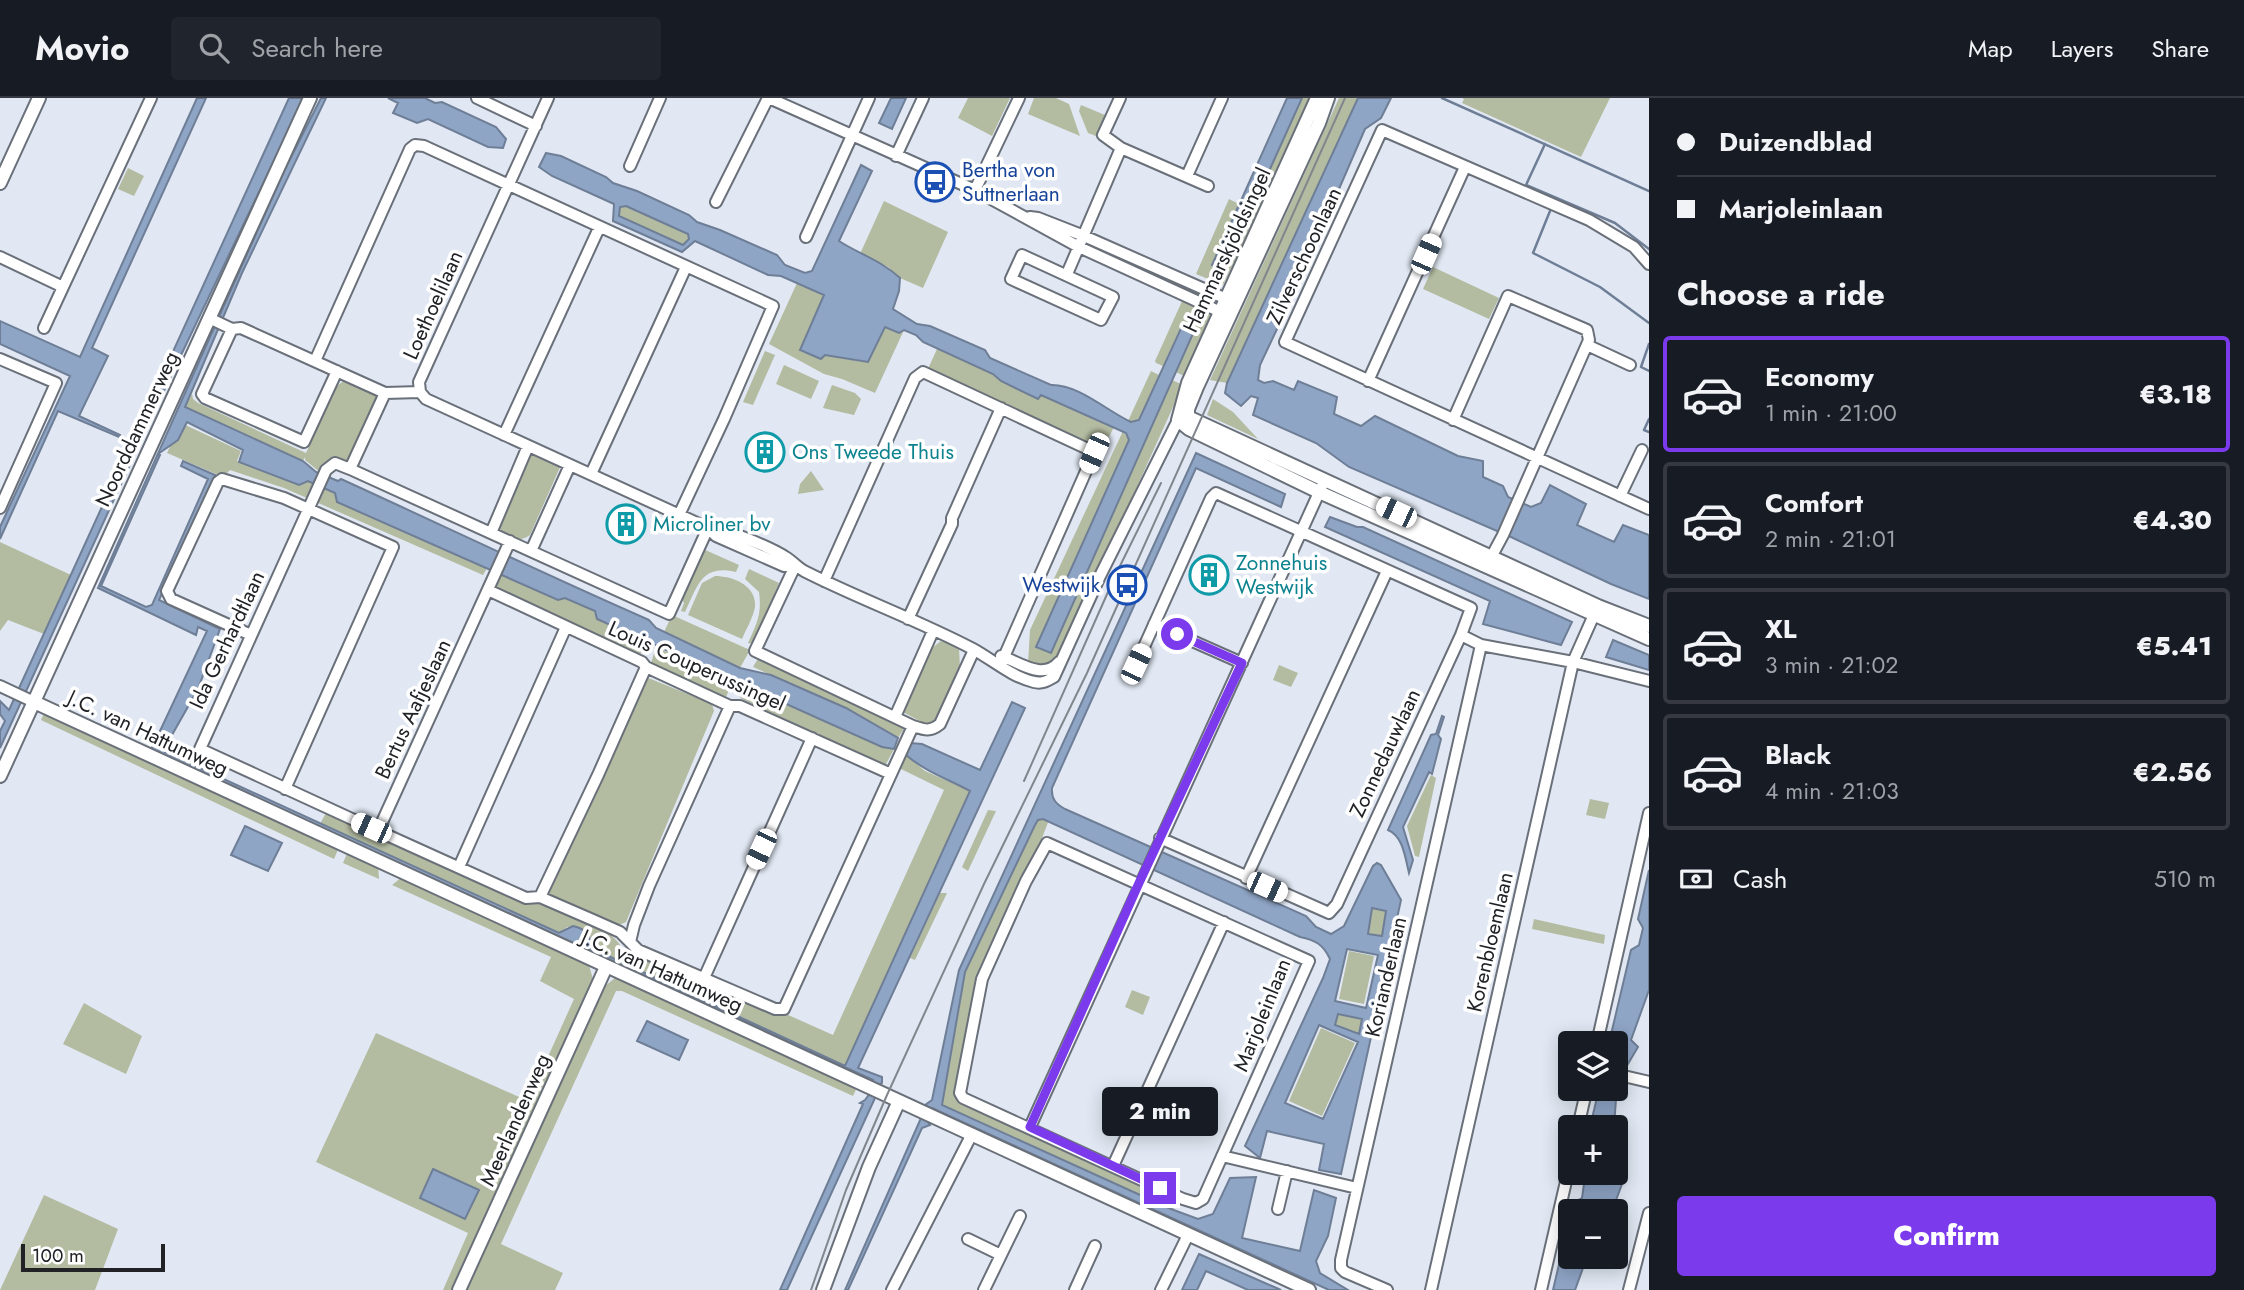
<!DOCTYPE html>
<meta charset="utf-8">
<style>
body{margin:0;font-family:Jost,sans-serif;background:#20242c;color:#f1f3f6;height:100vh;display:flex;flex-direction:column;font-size:26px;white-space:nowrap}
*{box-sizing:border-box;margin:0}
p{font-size:23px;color:#9ea1a6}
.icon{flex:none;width:38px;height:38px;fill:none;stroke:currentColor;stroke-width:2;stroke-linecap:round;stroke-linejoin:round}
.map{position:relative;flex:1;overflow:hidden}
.sheet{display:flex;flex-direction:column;background:#171b24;width:595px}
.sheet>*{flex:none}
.banner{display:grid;align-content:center;height:154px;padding:0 28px;background:#171b24}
.buttons{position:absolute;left:1558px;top:933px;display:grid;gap:14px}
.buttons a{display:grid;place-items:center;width:70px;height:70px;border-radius:7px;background:#171b24;box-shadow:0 4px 18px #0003;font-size:35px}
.scale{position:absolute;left:21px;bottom:18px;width:144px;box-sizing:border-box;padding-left:7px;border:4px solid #202226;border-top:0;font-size:19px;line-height:24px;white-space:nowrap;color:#202226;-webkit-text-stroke:5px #fff;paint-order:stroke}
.end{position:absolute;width:32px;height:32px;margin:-16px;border:9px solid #7c3aed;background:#fff;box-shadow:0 0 0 4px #fff}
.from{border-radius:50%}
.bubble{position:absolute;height:49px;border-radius:7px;background:#171b24;box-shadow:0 4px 18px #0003;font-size:23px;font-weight:800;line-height:49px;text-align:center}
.car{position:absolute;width:21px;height:42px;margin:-21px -10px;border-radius:9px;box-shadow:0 0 5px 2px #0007;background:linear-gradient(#fff 24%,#345 0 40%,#fff 0 76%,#345 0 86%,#fff 0)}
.banner b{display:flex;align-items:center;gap:24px;height:66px;font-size:26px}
.banner b+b{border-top:2px solid #363941}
.banner i{width:18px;height:18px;background:#f1f3f6}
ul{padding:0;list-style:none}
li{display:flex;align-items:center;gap:21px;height:116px;margin:0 14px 10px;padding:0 14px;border:4px solid #363941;border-radius:7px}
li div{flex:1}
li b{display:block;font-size:26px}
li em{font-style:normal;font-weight:800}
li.current{border-color:#7c3aed}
li>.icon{width:63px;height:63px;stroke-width:1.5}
h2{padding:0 28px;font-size:32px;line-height:84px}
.pay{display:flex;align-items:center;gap:18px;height:77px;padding:0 28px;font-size:26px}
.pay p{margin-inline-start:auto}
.button{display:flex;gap:14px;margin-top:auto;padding:14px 28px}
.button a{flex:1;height:80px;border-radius:7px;background:#7c3aed;color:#fff;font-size:28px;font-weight:800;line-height:80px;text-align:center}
header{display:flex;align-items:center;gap:42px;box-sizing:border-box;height:98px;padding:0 35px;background:#171b24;border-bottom:2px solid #363941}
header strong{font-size:33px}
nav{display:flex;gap:38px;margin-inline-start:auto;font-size:24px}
.search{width:490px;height:63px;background:#20242c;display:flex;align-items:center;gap:18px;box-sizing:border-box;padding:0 24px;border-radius:7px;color:#9ea1a6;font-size:26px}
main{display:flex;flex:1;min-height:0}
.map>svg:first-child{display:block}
.green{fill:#b3bba1}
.water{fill:#8fa5c6;stroke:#6e7e96;stroke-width:2;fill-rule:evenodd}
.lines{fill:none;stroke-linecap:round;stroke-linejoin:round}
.stream{stroke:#6e7e96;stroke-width:2.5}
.minor-casing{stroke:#6a7079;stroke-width:14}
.tertiary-casing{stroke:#6a7079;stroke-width:16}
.minor{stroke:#fff;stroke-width:10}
.tertiary{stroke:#fff;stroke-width:12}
.tram{stroke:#81868d;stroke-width:2}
.route{stroke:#7c3aed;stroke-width:9}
.labels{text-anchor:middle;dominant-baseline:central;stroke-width:7;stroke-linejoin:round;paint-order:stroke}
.transit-label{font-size:21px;fill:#164399;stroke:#fff;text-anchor:start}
.street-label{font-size:21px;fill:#202226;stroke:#fff}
.culture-label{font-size:21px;fill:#0d838f;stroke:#fff;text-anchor:start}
</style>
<header>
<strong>Movio</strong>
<div class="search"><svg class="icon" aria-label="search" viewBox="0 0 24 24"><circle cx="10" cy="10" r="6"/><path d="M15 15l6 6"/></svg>Search here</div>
<nav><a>Map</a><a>Layers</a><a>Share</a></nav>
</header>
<main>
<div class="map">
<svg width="1649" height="1192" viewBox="0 0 1649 1192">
<rect width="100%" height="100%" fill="#e1e8f3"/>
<path class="green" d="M968 0H1010L992 38 958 20Z
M1034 0H1056L1069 6 1080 38 1028 16Z
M1302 0H1314L1223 187 1196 176 1229 101 1239 106 1212 167 1224 172Z
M1339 0H1359L1227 285 1210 282Z
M1462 0H1610L1581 59 1462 5 1464 1Z
M1081 7 1105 17 1096 38 1088 35 1079 13Z
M128 70 144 78 134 98 118 91Z
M884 103 948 134 923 190 900 180 888 169 860 156Z
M626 108 688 136 689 141 683 147 619 118 620 109Z
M1433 169 1499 200 1489 221 1423 191Z
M797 185 824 197 800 253 821 261 825 257 864 264 885 229 899 235 904 232 875 295 842 281 824 276 769 246Z
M1183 201 1216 216 1186 279 1176 274 1195 231 1182 226 1163 268 1156 265 1155 263Z
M937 251 993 276 1001 283 1038 301 1041 297 1114 329 1102 353 927 273Z
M765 253 775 257 753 307 743 304Z
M784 267 819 283 811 301 776 286Z
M1151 273 1159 277 1139 322 1132 325 1128 323Z
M347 280 376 294 378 302 349 365 330 362 321 375 305 362V359L303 363 185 309 192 296 193 301 198 305 306 355 337 288Z
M1172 282 1183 287 1063 552C1052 568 1046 572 1028 565L1030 532 1123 333 1129 342 1050 555Z
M832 287 855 295 861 301 854 317 823 310Z
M1213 301 1233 314 1258 341 1207 317Z
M181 325 241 353 237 363 299 387 307 382 335 396 337 404 487 470 483 477 284 390 230 372 227 375 216 376 167 355Z
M531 354 561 367 530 437C519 446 511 438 500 432L499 426Z
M811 373 824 392 798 396 800 386Z
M0 444 71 477 44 536 8 522 0 533Z
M703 451 739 467 736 474C701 466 698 488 685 514L681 513 684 505 681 499Z
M749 471 779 485 753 546 748 545C757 525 762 516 759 494L745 481Z
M499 475 557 502 565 499 595 514 597 521 646 544 639 559 498 496 493 488Z
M715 478C732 478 757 487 755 509 753 520 746 531 742 541L688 517 702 485Z
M672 517 750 552 740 570 664 534Z
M941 543 959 550 960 570 938 621 927 627 903 614 902 607 928 553Z
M656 549 733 583 726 599 653 568 651 565Z
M759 559 905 629 898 640 846 610 753 569Z
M1279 567 1298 575 1291 589 1273 582Z
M646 579 712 606 714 613 626 824 619 827 548 797 547 792Z
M745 588 881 649 894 651 885 668 740 600Z
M45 613 339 749 334 761 41 622Z
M906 657 925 673 970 693 845 968 628 867 634 854 766 914 781 918 786 916 833 937 944 692 899 670Z
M1431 677 1436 680 1419 759 1415 758 1407 728Z
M1590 701 1609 705 1605 721 1586 717Z
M988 712 996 713 968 773 962 769Z
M327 713 375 734 381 742 526 806C532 805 537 803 543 805 559 808 617 834 621 849L616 861 591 850V841L588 835 567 829 560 836 320 726Z
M1043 721 1049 722 1042 740 977 880 955 994 1178 1102 1173 1112 942 1007 965 874 1035 727 1038 722Z
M348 753 378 767 379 781 343 765Z
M402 779 589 867 594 885 454 1192H443L468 1135 316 1064 376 935 528 1003 574 901 540 883 551 859 392 787Z
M940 795H947L915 862 910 860Z
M1372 810 1386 812 1382 839 1368 836Z
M1534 821 1605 837 1604 846 1532 831Z
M1349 853 1374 858 1364 906 1339 901Z
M616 879 858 987 853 998 622 893H616L501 1146 563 1175 555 1192H465L600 897 604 889Z
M1132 892 1150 899 1143 917 1125 909Z
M84 905 142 938 126 976 63 946Z
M1337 916 1362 921 1359 936 1334 927Z
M1321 930 1355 945 1322 1018 1289 1003Z
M44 1097 118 1131 95 1192H0Z"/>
<path class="water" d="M197 0H206L92 250 108 258 79 318 120 337 119 339 58 313 0 441V429L70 278 0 246V223L80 259Z
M289 0H304L160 301 0 650V633L5 623 0 616V603L9 612Z
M321 0H326L242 175 185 309 303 363 316 374 338 383 341 381C444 428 546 477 649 522L656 530 740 570 771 577 846 610 898 640 894 651 882 649 597 521 595 513 565 500 558 502 337 404 335 395 308 383 299 387 239 364 243 352 187 324 178 342 158 356 160 357 101 488 146 509 152 507 208 381 181 368 183 363 215 377 159 502 220 531 198 591 168 644 165 654 559 835 573 828C586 831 591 837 591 850L845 968 970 693C948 681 926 674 906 657L911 645 922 646 980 672 1012 604 1025 610 858 970 882 979V985L878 987 873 985V982L151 652 207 533 198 529 196 537 98 490 285 71Z
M388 0H425L435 5 442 4 496 29 506 41 503 50 488 49 428 21 417 25 393 15 398 5Z
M891 0H906L892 31 879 25Z
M1287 0H1302L1224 173 1212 167Z
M1358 0H1391L1381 20 1365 31 1326 121 1319 131 1318 144 1260 267 1258 282 1264 285 1273 283 1294 292 1298 283 1337 299 1334 316 1361 328 1375 318 1458 358 1483 363V379L1503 388 1508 399 1531 409 1541 405 1550 387 1586 406 1577 427 1614 444 1623 427 1649 437V501L1611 486 1511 439 1349 369 1316 345 1253 317 1258 300 1251 298 1241 308 1225 295 1227 285Z
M546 55 561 58 606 79 613 85 637 93 689 117 697 124 720 132 777 157 785 167 805 175 812 173 861 67 872 73 839 143C859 156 882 163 900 180L899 193 893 211 917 226 930 228 985 252 990 260 1051 287C1078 286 1107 313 1131 324L1139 322 1183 226 1195 231 1051 555 1036 549 1129 342 1126 335 1041 297 1038 301 1001 283 993 276 923 244 916 237 904 232 899 235 885 229 868 264 825 257 821 261 800 252 824 197 781 178 768 177 695 143 682 154 613 123 614 106 552 78 539 69ZM626 108 688 136 689 141 683 147 619 118 620 109Z
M1196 355 1285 396 1281 409 1196 370 1052 690C1051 701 1056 706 1065 711L1306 818 1316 829 1331 836 1344 828 1373 768 1377 765 1381 767 1401 802 1341 1076 1319 1072 1324 1046 1267 1033 1260 1060 1245 1048 1323 880 1330 861C1323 846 1315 842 1300 839L1043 721 1038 722 1035 727 965 874 942 1007 1171 1111 1198 1121 1213 1116 1230 1080 1256 1079 1242 1140 1300 1153 1314 1092 1336 1100 1328 1138 1316 1163 1320 1175 1348 1192H1329L932 1010H925V1007L932 1002 959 872ZM1372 810 1386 813 1382 838 1368 836ZM1347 851 1378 857 1366 910 1335 903ZM1338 916 1362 921 1359 936 1335 927ZM1319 927 1358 944 1323 1021 1285 1005Z
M1330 419 1357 429H1363L1572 524 1561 547 1483 526 1490 503 1325 429Z
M1613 542 1649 557V572L1606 559Z
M1442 618 1444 619 1438 637 1441 641 1432 676 1429 674 1403 729 1413 762 1409 775C1405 759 1403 738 1388 732L1431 637 1436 636Z
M245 728 282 745 268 773 231 757Z
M1649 772V892L1631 942 1638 949 1619 981 1618 992H1621L1619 1001H1616L1614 1029H1590L1599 991 1615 990V945H1609L1631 852 1639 847 1643 830 1638 821Z
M647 923 688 942 679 962 637 943Z
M871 994 875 995V1000L787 1192H780L863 1006 860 1005 865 1002Z
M921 1020H925L930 1027 922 1030 848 1192H845Z
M433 1071 479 1092 465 1121 420 1100Z
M1615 1071 1625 1078 1612 1113H1571L1573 1105 1582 1100 1584 1086 1580 1075 1615 1074Z
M1570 1119V1158L1587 1159 1575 1192H1553Z
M1199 1156 1281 1192H1248L1206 1173 1197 1192H1182Z"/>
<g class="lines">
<path class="stream" d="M1442 0 1649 93
M1545 46 1526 87 1615 125 1649 151
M1550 113 1533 155 1600 189 1649 225
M1649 246 1641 269 1649 273
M1649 321 1644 332 1649 334"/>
<g class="minor-casing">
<path id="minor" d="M477 0 536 28
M548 0 419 284 420 294 426 301 708 430 716 438 784 468H795
M769 0 975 92 1079 149 1225 216
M1120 0 1103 37 1121 50 1208 88
M896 58 923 0
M630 68 660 0
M1187 78 1222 0
M975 92 1019 0
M716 104 768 0
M1030 119 1038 120 1084 138 1231 203
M806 139 869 0
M1022 157 1113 199 1101 222 1011 181Z
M0 159 63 189 151 0
M1649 166 1634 149 1589 122 1382 32 1285 244 1649 411
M1067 176 1121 50
M209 220 232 231 241 230 385 295 420 294
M44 230 63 189
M232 231 202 296 205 300 304 344 337 273
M1587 247 1630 267
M0 261 56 285 0 410
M315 263 410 51 415 47 424 48 773 208 724 321 679 417
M1368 283 1465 69
M1453 322 1508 198 1587 232 1589 242 1503 437 1488 465
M504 337 599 130
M350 371 385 295
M591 376 686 169
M1620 398 1642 352
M708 430C725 430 772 450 787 460 793 464 797 469 804 473 859 501 918 522 973 551 993 562 1012 579 1034 584 1042 586 1047 583 1054 579L1100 478 1178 322 1184 320
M491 435 528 348
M510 443 378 733 526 800 540 799 593 822 620 834 638 852 775 911H784L913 628
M531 453 570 367
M795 468 755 553 913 628C925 632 930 634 940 626L974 552
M824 483 915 280 923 274 1090 352 1094 355 1000 568
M488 492 642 564 646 569 730 608H740L891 676
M908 521 952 426V420L1001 310
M1154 526 1242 565
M251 537 171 501 167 493 218 384 222 381 284 400 393 449 285 691
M1461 537 1481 547 1573 564 1649 583
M1001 558C1019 564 1043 583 1059 564
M1134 571 1211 400 1216 395 1471 510 1461 537 1337 806 1329 815 1160 740
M0 588 34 604
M895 619 933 533
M378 733 200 651 326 372 335 365 350 371 669 516 708 430
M1047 745 1309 863 1203 1101 1196 1105 1183 1101 963 1000 960 995 982 881 1026 783Z
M459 769 566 529
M1246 780 1387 473
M540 799 598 677 646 569
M630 844 634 827 649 788 730 608
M704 880 812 640
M1597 945 1649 715
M1615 976 1649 984
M1030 1029 1322 388
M1578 1029 1587 990
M1222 1058 1357 1090
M1113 1068 1224 824
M1278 1111 1287 1073
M968 1141 1001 1157
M892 1192 972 1036
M984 1192 1020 1118
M1075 1192 1095 1148
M1161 1192 1188 1137
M1387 1192 1345 1174 1341 1170V1162L1481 547
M1431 1192 1573 564 1597 510
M1541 1192 1570 1066
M1629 1192 1649 1115"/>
</g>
<g class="tertiary-casing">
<path id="tertiary" d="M1317 0 1188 285 1178 322 1189 331 1319 394 1649 541
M1328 0 1319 25 1197 289 1188 311V319L1598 508 1649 528
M0 85 39 0
M34 604 1309 1192
M0 678 310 0
M459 1192 606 869
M823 1192 869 1069 899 1003"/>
</g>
<use href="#minor" class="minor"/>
<use href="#tertiary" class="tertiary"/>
<path class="tram" d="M1024 683 1116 476 1161 385
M811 1192 846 1092 887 997 984 786 1087 575 1345 0"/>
</g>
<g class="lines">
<path class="route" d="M1160 1090 1030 1029 1139 785 1242 565 1177 536"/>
</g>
<defs>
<g id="bus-ring" transform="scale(2.0125)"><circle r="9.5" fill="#fff" stroke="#1a4fb4" stroke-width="1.5"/><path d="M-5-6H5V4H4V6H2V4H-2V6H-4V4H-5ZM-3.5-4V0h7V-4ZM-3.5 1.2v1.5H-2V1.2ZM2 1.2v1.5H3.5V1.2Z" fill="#1a4fb4"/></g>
<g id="building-ring" transform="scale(2.0125)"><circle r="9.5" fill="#fff" stroke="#0f9aa8" stroke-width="1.5"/><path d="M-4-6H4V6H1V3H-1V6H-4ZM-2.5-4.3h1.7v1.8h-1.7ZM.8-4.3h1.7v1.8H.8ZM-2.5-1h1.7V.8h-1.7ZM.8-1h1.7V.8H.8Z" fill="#0f9aa8"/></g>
</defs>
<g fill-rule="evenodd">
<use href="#bus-ring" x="935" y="84"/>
<use href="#building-ring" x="765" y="354"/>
<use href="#building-ring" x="626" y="426"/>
<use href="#building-ring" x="1209" y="477"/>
<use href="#bus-ring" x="1127" y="487"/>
</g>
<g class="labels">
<g class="transit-label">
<text x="962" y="72">Bertha von<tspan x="962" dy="24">Suttnerlaan</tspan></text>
<text x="1100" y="487" text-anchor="end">Westwijk</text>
</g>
<g class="street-label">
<text transform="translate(1227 152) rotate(-65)">Hammarskjöldsingel</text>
<text transform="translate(1304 158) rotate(-65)">Zilverschoonlaan</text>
<text transform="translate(433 207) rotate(-66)">Loethoelilaan</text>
<text transform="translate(137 331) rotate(-65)">Noorddammerweg</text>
<text transform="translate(227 542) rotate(-65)">Ida Gerhardtlaan</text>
<text transform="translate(697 568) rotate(24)">Louis Couperussingel</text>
<text transform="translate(413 611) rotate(-65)">Bertus Aafjeslaan</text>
<text transform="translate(148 635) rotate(25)">J.C. van Hattumweg</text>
<text transform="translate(1385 655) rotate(-65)">Zonnedauwlaan</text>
<text transform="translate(1490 844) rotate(-77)">Korenbloemlaan</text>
<text transform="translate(662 873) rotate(24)">J.C. van Hattumweg</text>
<text transform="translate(1386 879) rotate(-77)">Korianderlaan</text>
<text transform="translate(1262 917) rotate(-68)">Marjoleinlaan</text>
<text transform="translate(515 1022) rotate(-66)">Meerlandenweg</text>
</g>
<g class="culture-label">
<text x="792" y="354">Ons Tweede Thuis</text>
<text x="653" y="426">Microliner bv</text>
<text x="1236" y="465">Zonnehuis<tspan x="1236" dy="24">Westwijk</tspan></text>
</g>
</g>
</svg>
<div class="buttons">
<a><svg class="icon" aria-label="layers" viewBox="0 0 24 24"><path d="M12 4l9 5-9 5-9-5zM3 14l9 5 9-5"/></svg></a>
<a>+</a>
<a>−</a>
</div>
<div class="scale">100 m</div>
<i class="end from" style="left:1177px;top:536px"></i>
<i class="end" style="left:1160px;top:1090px"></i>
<div class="bubble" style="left:1102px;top:989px;width:116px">2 min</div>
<i class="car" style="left:1426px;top:156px;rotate:24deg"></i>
<i class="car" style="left:1094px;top:355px;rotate:204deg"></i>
<i class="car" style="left:1396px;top:414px;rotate:295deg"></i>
<i class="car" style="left:1136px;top:566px;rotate:25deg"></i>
<i class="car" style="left:371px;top:730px;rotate:294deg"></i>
<i class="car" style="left:761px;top:751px;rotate:205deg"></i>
<i class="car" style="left:1267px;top:789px;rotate:114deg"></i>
</div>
<section class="sheet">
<div class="banner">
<b><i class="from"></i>Duizendblad</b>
<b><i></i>Marjoleinlaan</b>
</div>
<h2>Choose a ride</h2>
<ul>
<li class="current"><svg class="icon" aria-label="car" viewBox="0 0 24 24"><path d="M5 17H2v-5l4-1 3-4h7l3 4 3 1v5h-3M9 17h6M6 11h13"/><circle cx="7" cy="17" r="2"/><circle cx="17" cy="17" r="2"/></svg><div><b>Economy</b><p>1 min · 21:00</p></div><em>€3.18</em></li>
<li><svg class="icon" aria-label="car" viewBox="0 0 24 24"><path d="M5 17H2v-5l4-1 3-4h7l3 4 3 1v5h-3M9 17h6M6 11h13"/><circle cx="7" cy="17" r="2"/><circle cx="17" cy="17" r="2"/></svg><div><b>Comfort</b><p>2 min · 21:01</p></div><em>€4.30</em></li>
<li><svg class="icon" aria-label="car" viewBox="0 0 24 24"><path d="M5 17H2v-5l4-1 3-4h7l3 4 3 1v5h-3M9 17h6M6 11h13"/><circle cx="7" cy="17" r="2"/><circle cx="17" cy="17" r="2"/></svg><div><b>XL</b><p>3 min · 21:02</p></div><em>€5.41</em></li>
<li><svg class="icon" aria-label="car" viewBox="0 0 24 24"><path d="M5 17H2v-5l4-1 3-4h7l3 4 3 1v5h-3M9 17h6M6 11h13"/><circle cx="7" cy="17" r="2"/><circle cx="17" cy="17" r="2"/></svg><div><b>Black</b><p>4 min · 21:03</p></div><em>€2.56</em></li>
</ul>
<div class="pay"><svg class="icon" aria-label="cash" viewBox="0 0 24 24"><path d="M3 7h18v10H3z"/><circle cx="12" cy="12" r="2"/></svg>Cash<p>510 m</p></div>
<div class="button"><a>Confirm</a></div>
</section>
</main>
